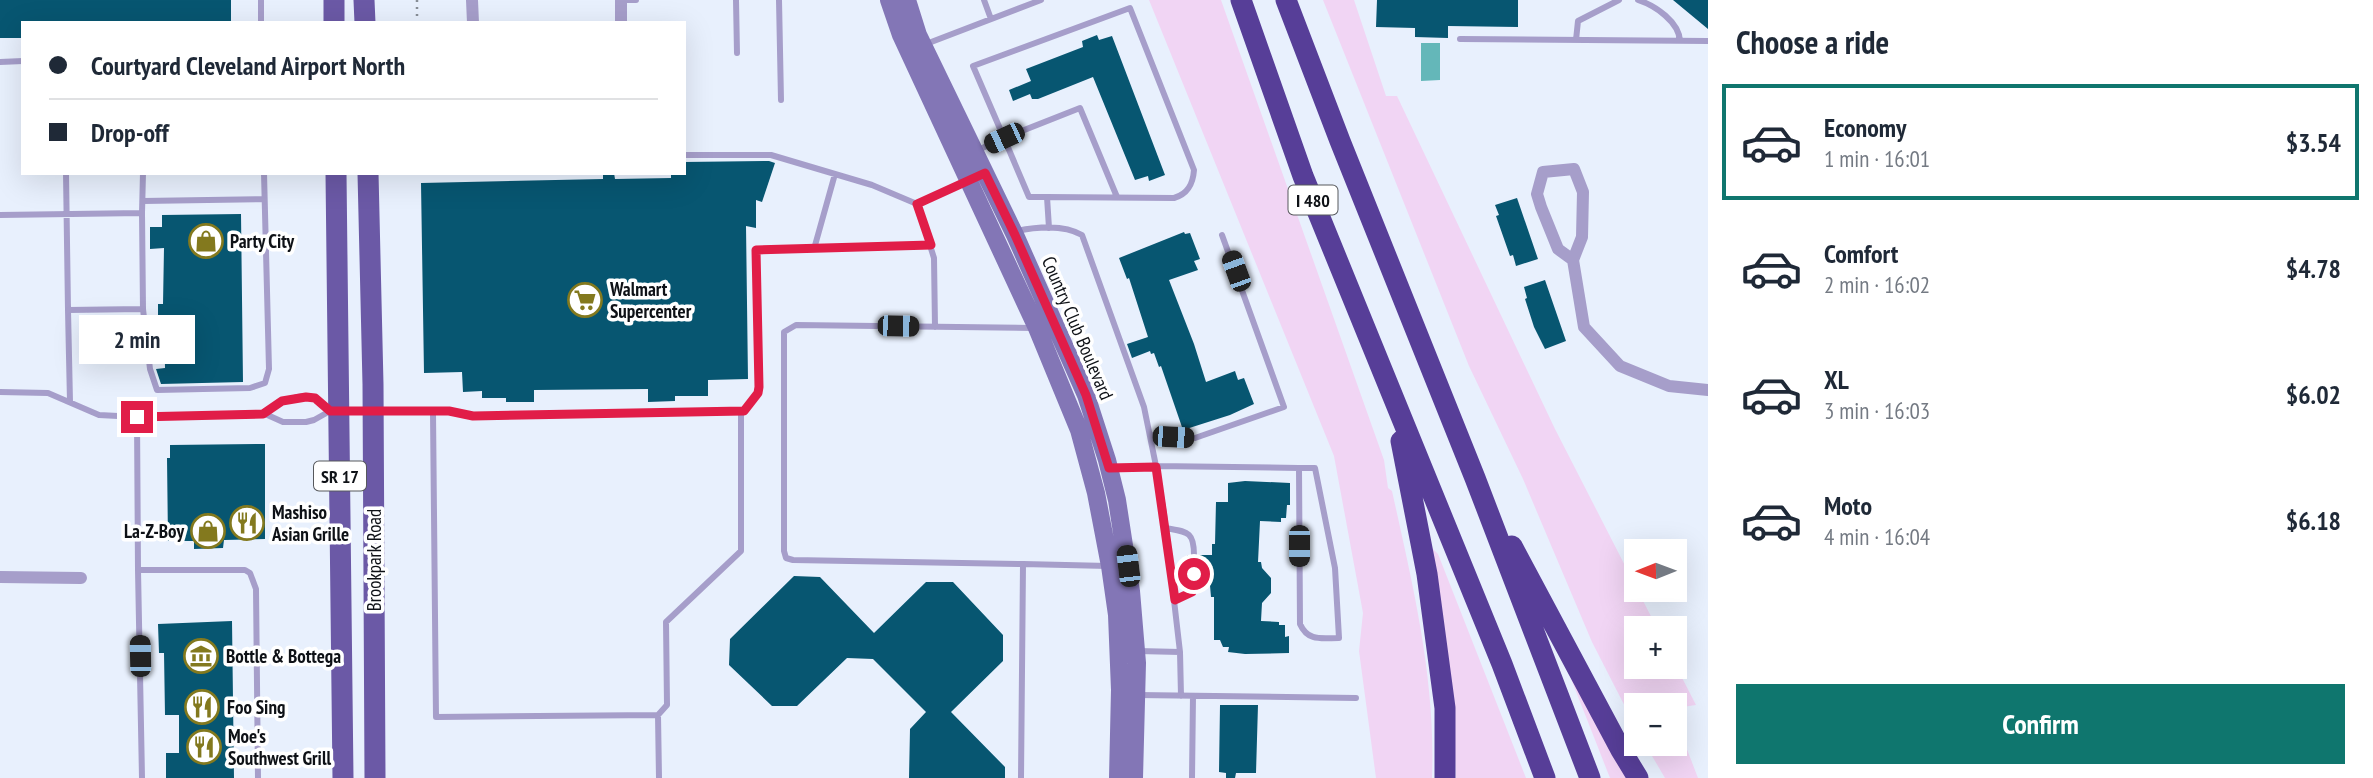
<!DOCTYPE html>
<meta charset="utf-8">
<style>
body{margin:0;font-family:"PT Sans Narrow",sans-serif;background:#f2f2f3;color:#1f2937;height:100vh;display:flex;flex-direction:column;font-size:26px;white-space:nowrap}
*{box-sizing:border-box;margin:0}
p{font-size:23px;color:#747a83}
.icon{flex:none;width:38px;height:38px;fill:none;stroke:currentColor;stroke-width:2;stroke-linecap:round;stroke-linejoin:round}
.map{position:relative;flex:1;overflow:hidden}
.sheet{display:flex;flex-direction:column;background:#fff;width:665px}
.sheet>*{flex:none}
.hud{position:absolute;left:21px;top:21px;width:665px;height:154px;border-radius:0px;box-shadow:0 7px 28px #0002;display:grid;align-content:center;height:154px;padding:0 28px;background:#fff}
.needle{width:46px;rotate:269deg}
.fabs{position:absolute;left:1624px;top:539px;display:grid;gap:14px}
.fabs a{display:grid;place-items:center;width:63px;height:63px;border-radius:0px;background:#fff;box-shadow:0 7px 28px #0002;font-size:35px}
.end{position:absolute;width:32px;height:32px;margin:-16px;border:9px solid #e11d48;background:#fff;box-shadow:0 0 0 4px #fff}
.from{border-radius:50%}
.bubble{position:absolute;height:49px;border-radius:0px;background:#fff;box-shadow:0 7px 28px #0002;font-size:23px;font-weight:600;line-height:49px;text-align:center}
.car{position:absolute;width:21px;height:42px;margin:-21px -10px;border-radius:9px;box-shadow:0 0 5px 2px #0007;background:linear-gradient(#222 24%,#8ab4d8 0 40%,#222 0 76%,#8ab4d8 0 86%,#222 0)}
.hud b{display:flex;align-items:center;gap:24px;height:66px;font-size:26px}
.hud b+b{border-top:2px solid #e0e1e3}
.hud i{width:18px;height:18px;background:#1f2937}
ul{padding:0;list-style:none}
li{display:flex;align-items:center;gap:21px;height:116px;margin:0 14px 10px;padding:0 14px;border:4px solid transparent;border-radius:0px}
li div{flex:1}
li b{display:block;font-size:26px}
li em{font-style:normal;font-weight:600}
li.active{border-color:#0f766e}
li>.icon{width:63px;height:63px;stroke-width:1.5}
h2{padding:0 28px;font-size:32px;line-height:84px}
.cta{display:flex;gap:14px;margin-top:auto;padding:14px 28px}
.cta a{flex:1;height:80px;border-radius:0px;background:#0f766e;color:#fff;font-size:28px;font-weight:600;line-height:80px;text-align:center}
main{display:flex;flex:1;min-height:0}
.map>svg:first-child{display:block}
.green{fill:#f1d5f4}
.water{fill:#64b7b9}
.building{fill:#075671}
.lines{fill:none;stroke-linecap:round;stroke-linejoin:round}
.path{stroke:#888e97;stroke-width:2.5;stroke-dasharray:2 5;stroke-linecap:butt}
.lane{stroke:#a69eca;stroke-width:6}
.street{stroke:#a69eca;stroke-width:12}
.secondary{stroke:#8376b6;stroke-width:18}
.primary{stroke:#6b59a6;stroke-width:21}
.highway{stroke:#573e98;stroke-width:21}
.route{stroke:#e11d48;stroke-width:9}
.labels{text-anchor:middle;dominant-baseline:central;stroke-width:7;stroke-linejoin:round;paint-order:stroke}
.shield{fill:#fff;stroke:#56585c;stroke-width:2}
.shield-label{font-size:18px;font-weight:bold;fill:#0e1116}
.poi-label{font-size:19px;font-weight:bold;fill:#0e1116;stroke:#fff;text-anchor:start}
.street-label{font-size:19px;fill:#0e1116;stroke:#fff}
</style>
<main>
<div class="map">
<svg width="1708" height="778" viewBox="0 0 1708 778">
<rect width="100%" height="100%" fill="#e8f0fd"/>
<path class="green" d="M1149 0H1221L1384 460 1388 488 1392 491C1413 586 1436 680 1432 778H1376L1359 651 1363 613 1334 456Z
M1323 0H1354L1386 96H1397L1555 429 1657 628H1636V667H1675V664L1696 705 1675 708V705H1636V728L1592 642 1523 479 1469 366Z
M1428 544 1438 554 1526 778H1456L1452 696Z
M1566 666 1627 778H1610Z
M1675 718 1698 778H1665L1645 744H1675Z"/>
<path class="water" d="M1421 43H1440V80L1421 81Z"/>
<path class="building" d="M0 0H231V23H23V38H0Z
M1377 0H1518V27L1448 26V38L1415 37V28L1376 27Z
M1673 0H1708V29Z
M1097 35 1099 40 1112 36 1165 175 1149 181 1148 176 1135 180 1093 77 1038 99H1032L1030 94 1013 101 1009 90 1031 81 1026 69 1083 47 1082 41Z
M769 161 775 163 762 202 756 200V228L746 226 748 379 708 380V396H675V401L648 402V389L534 390V402H506V398H482V391L463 392 462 372 424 373 421 183 603 179V173H614L615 179 671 178V173H684V162Z
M1517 198 1538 259 1516 266 1513 255 1510 256 1496 216 1499 215 1495 205Z
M241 214 243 382 161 384 156 369 165 368 164 318H158V304H163L164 248 150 249V227H162V215Z
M1184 232 1185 234 1190 233 1200 259 1194 261 1198 270 1169 280 1194 344 1206 382 1235 371 1238 380 1244 378 1254 404 1230 415 1183 430 1161 366 1159 367 1154 353 1151 354 1150 351 1132 358 1127 344 1148 337 1129 278 1127 279 1119 258Z
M1545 280 1566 341 1545 349 1534 327 1525 299 1527 298 1524 287Z
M265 444V539L224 540 223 548 194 549V541H168L167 458H170V445Z
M1245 481 1290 483V505H1287L1286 518H1281V522L1260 521 1258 562H1261L1262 568 1271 578V593L1262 603 1261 621 1279 622V625H1285V637L1289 636V653L1245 654 1228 652 1229 647H1223L1220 640H1214V597H1211L1209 574H1200L1198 570 1194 568 1186 575 1187 555 1194 561 1200 555H1212V544H1215L1216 502H1228V483Z
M794 576 820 577 874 633 926 582H953L1003 635V661L951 712 1005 767V778H909L910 729 926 712 873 659 847 658 797 706H772L729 665 730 639Z
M232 621 234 778H166V753H179V715H165L164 653H159L158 624Z
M1220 705H1258L1256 773H1236L1235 778H1226V773L1219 772Z"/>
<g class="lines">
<path class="path" d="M417 0V23"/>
<path class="lane" d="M261 0V23
M621 0H636
M736 0 737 53
M779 0 781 100
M984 0 991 19
M1638 0C1656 6 1679 22 1680 41
M1460 39 1708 41
M1576 40 1578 21 1619 0
M926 44 1041 0
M0 62 23 61
M976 151 1004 138 1029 197H1047L1049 228
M684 155H771L872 185 917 204
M66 173 68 310
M1047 197 1174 198C1188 194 1193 184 1194 170L1130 8 973 66 1004 138 1080 108 1117 197
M143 201 264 199
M142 213 143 173
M0 215 142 213 143 309
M1016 231C1037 227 1063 224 1082 235L1144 407 1156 466 1299 468 1300 624C1308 642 1322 638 1339 638L1335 568 1315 468H1299
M814 249 835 174
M935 327 934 258 917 204 967 181
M0 392 48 393 99 415 137 417
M70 402 68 310 143 309 150 369 157 390 250 388 265 383 269 369 264 173
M342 411H449L473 416 744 411 758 393 759 387 756 250 931 245
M433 412 436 717 658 715 659 778
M1151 435 1195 438 1284 407 1222 235
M1111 468 1156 466 1164 514 1180 652
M1166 528C1187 532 1194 531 1194 555
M1023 564 793 560 786 558 784 551V332L796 325 1033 328
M138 570 137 417 263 413 283 422H306L314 420 330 411C326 407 321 402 317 399 300 390 276 405 263 413
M1175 600 1192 592 1194 574
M1138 651 1180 652 1181 696
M1138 695 1356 698
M658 715 667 705 666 622 741 551V411
M142 778 138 570H245L250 573 256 589 258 778
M1021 778 1023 564 1108 566
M1192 778 1193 696"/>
<path class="street" d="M472 0 473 23
M621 0V23
M1573 260 1558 249 1541 207 1537 194 1543 172 1574 169 1583 192 1582 237 1573 260 1584 327 1620 366 1669 386 1708 390
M0 577 81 578"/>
<path class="secondary" d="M889 0 901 35 1037 328 1079 430 1096 493 1110 566 1117 615 1120 690 1118 778
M907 0 918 35 1015 235 1067 352 1086 395 1107 460 1117 500 1131 591 1137 663 1134 778"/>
<path class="primary" d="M334 0V23
M364 0 365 23
M336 173 343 778
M368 173 373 384 375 778"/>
<path class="highway" d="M1241 0 1303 176 1502 664 1545 778
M1286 0 1340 141 1475 478 1590 778
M1401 441 1427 574 1445 708V778
M1512 546 1621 750 1638 778"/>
</g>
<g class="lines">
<path class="route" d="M137 417 263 414 282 401 306 397 315 398 330 411H449L473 416 744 411 758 393 759 387 756 250 931 245 917 204 985 173 1015 235 1086 395 1109 468 1156 467 1175 600 1192 592 1194 574"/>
</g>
<defs>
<g id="shop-ring" transform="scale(1.75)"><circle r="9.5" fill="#fff" stroke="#83791e" stroke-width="1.5"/><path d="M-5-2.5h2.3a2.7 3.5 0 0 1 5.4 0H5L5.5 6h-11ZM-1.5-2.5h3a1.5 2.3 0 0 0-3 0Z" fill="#83791e"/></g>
<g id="supermarket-ring" transform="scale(1.75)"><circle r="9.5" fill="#fff" stroke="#83791e" stroke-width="1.5"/><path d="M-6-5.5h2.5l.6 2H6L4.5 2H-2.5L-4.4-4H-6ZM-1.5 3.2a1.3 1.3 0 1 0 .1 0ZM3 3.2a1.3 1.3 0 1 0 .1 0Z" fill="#83791e"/></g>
<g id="restaurant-ring" transform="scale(1.75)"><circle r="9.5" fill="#fff" stroke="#83791e" stroke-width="1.5"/><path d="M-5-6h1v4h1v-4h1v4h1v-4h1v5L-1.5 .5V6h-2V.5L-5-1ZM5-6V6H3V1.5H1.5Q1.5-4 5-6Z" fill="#83791e"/></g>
<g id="museum-ring" transform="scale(1.75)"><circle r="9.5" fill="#fff" stroke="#83791e" stroke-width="1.5"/><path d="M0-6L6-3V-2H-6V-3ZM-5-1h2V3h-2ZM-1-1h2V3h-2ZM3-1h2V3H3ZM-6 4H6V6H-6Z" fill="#83791e"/></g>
</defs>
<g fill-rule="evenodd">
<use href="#shop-ring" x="206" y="241"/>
<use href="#supermarket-ring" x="585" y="300"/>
<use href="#restaurant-ring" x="247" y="523"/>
<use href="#shop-ring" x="208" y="531"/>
<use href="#museum-ring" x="201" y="656"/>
<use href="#restaurant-ring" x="202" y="707"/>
<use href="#restaurant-ring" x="204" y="747"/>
</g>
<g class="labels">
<g class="shield">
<rect x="1288.5" y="185.5" width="49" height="29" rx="5"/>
<rect x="314" y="461.5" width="52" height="29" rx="5"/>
</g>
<g class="shield-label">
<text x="1313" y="200">I 480</text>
<text x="340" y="476">SR 17</text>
</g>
<g class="poi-label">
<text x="230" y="241">Party City</text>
<text x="610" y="289">Walmart<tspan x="610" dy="22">Supercenter</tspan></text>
<text x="272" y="512">Mashiso<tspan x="272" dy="22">Asian Grille</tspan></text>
<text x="184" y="531" text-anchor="end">La-Z-Boy</text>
<text x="226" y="656">Bottle &amp; Bottega</text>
<text x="227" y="707">Foo Sing</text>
<text x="228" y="736">Moe's<tspan x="228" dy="22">Southwest Grill</tspan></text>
</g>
<g class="street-label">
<text transform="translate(1078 328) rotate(67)">Country Club Boulevard</text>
<text transform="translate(374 560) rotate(-90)">Brookpark Road</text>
</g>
</g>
</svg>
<div class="fabs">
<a><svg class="needle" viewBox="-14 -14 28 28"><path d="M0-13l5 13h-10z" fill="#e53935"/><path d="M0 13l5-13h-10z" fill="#747a83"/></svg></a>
<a>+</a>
<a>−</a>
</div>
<i class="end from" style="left:1194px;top:574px"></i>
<i class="end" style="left:137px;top:417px"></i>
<div class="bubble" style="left:79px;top:315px;width:116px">2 min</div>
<i class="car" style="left:1004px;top:138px;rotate:245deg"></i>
<i class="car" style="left:1236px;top:271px;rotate:340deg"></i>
<i class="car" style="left:898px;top:326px;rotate:91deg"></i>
<i class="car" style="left:1173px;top:437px;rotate:93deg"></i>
<i class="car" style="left:1299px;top:546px;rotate:180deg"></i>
<i class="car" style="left:1128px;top:566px;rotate:353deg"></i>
<i class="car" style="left:140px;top:656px;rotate:359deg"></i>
<div class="hud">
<b><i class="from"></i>Courtyard Cleveland Airport North</b>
<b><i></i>Drop-off</b>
</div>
</div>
<section class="sheet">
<h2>Choose a ride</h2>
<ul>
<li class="active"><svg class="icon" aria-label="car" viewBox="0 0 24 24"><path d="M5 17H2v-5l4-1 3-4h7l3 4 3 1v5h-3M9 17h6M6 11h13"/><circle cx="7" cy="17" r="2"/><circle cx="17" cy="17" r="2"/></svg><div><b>Economy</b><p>1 min · 16:01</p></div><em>$3.54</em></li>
<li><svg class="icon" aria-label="car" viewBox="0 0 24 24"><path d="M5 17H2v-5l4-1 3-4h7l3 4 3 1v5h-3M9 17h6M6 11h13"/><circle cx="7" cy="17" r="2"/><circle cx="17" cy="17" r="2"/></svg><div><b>Comfort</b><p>2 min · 16:02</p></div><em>$4.78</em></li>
<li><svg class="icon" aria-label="car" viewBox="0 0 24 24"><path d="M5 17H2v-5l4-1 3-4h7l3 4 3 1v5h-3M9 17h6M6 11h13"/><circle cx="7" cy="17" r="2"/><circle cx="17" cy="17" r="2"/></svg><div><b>XL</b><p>3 min · 16:03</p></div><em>$6.02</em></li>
<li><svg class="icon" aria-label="car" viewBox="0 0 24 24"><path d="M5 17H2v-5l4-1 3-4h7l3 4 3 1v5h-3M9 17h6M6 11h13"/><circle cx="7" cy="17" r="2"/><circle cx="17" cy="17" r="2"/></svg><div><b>Moto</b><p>4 min · 16:04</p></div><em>$6.18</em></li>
</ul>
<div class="cta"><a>Confirm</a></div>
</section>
</main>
